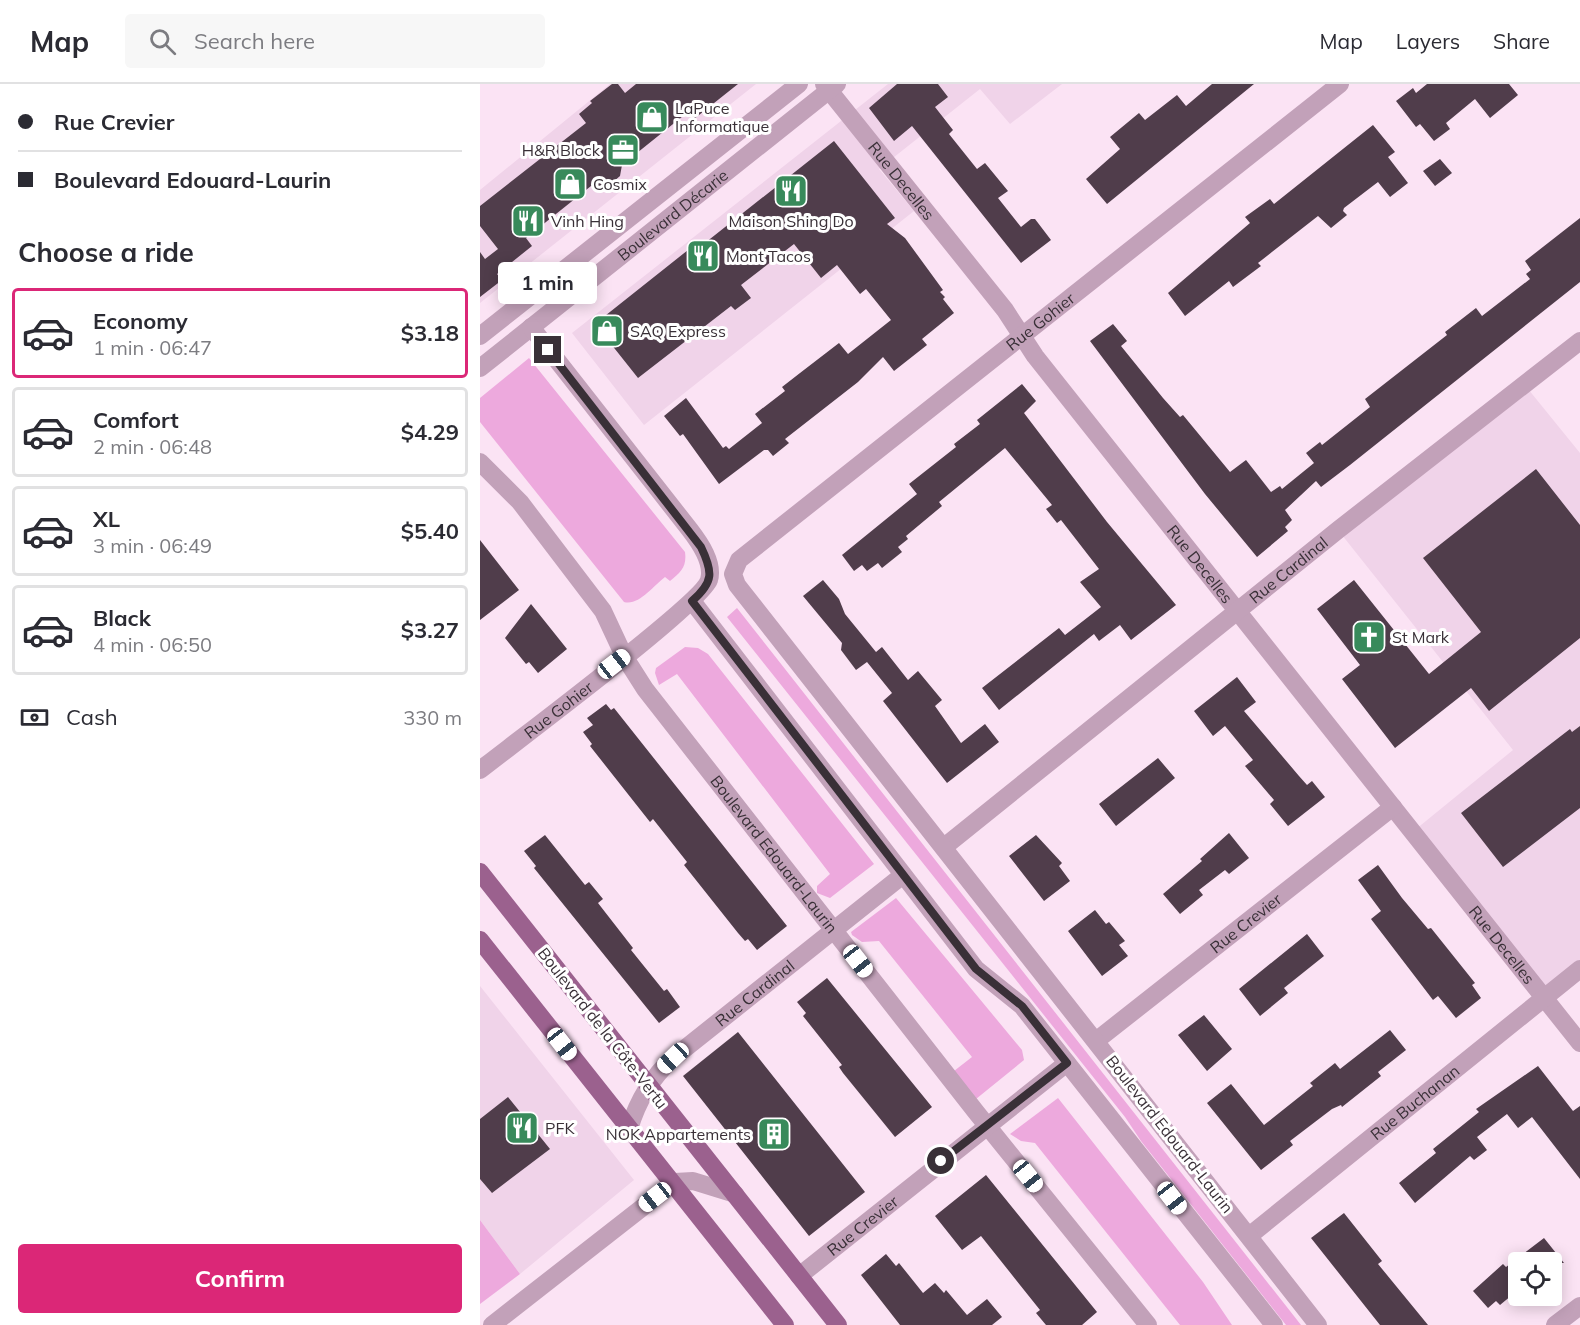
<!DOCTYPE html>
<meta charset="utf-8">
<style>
body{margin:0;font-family:Mulish,sans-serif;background:#f7f7f7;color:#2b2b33;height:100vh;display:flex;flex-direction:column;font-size:22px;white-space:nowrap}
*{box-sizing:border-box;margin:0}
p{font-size:20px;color:#7c7c81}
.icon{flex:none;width:33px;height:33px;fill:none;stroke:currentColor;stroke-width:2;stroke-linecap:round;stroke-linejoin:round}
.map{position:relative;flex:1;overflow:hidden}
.drawer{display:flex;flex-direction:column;background:#fff;width:480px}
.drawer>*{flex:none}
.hud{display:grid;align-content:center;height:132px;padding:0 18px;background:#fff}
.controls{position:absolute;left:1028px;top:1168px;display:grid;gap:12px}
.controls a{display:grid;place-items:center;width:54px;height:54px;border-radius:6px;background:#fff;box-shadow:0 3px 15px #0003;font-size:30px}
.end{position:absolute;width:27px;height:27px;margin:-14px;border:8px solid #393037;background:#fff;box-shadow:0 0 0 3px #fff}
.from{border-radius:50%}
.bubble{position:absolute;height:42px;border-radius:6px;background:#fff;box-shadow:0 3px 15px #0003;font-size:20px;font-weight:700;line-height:42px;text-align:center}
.car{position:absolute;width:18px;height:36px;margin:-18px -9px;border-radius:8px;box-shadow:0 0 4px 2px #0007;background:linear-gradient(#fff 24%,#345 0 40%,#fff 0 76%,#345 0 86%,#fff 0)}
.hud b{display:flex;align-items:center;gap:21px;height:57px;font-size:22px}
.hud b+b{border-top:2px solid #e1e1e2}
.hud i{width:15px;height:15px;background:#2b2b33}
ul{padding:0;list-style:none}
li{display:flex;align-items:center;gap:18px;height:90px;margin:0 12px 9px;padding:0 6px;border:3px solid #e1e1e2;border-radius:6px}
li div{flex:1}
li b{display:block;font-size:22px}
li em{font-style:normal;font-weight:700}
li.selected{border-color:#db2777}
li>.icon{width:54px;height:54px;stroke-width:1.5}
h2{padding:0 18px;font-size:27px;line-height:72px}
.pay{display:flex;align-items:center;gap:15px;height:66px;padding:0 18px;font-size:22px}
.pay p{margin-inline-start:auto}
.primary-button{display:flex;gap:12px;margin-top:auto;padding:12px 18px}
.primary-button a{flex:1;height:69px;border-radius:6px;background:#db2777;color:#fff;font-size:24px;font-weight:700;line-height:69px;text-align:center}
header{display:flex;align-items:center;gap:36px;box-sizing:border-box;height:84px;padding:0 30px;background:#fff;border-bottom:2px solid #e1e1e2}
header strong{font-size:28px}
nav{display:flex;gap:33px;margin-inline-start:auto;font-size:21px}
.search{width:420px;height:54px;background:#f7f7f7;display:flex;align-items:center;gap:15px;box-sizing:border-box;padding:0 21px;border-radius:6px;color:#7c7c81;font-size:22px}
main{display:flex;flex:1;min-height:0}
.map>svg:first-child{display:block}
.built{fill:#f0d3e9}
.green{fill:#eda9dd}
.building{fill:#503d4b}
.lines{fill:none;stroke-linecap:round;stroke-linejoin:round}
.minor{stroke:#c2a1b9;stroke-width:18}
.major{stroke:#9b618e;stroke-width:18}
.route{stroke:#393037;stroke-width:8}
.labels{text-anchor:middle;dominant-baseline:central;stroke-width:6;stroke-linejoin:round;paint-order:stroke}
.poi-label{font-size:16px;fill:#393037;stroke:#fff;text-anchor:start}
.street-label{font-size:16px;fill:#393037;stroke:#fff}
</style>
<header>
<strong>Map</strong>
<div class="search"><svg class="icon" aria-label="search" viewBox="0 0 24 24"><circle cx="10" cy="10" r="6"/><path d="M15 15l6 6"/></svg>Search here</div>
<nav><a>Map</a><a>Layers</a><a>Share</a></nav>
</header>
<main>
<section class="drawer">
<div class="hud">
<b><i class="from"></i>Rue Crevier</b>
<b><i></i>Boulevard Edouard-Laurin</b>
</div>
<h2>Choose a ride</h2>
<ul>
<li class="selected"><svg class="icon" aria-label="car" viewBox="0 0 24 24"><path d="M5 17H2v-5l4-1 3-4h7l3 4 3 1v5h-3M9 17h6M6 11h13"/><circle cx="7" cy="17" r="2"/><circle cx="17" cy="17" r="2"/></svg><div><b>Economy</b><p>1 min · 06:47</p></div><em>$3.18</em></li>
<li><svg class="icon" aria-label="car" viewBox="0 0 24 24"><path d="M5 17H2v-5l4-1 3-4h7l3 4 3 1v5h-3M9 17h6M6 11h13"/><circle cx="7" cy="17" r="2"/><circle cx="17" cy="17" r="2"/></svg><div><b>Comfort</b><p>2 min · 06:48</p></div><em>$4.29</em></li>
<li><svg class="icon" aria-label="car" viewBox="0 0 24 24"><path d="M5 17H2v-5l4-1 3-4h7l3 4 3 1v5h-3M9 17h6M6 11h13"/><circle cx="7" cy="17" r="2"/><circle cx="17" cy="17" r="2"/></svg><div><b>XL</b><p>3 min · 06:49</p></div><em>$5.40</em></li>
<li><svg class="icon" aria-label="car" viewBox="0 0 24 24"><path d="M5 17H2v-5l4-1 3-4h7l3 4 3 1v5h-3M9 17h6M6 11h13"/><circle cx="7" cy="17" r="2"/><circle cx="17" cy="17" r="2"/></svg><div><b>Black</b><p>4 min · 06:50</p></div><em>$3.27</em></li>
</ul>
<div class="pay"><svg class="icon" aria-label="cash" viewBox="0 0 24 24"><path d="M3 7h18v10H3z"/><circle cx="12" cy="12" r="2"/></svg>Cash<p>330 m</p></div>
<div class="primary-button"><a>Confirm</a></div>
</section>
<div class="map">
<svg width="1100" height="1241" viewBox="0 0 1100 1241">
<rect width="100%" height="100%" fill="#fbe3f4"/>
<path class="built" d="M130 0H276L0 219V106Z
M408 0H582L530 40 500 5 399 85 434 127 164 341 92 249Z
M1044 300 1100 369V885L1064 913 930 750 1033 666 858 446Z
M0 902 154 1096 40 1190 0 1136Z"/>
<path class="green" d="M49 274 205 468C207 483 201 488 190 497L185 493C173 502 159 522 144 518L0 338V314Z
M257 524 821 1241H806L661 1057 645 1033 247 533Z
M205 563 218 564 228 570 394 780 350 814 337 809V802L350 790 197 590 179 601 175 589 176 584Z
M416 814 542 966 544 976 496 1015 474 987 492 973 399 857 382 858 372 851 371 848Z
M578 1014 723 1198 752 1241H700L555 1059 541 1057 530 1050Z
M0 1136 40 1190 0 1220Z"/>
<path class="building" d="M132 0H138L145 9 156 0H258L214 35 208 28 142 81 140 92 126 104 111 102 46 154 52 162 17 190 22 196 0 213V168L5 175 18 165 0 142V122L106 39 99 30 112 19 110 17Z
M417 0H458L468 13 455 23 473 46 469 50 497 85 505 79 528 107 518 114 541 143 551 135H555L571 156 541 179 432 42 414 57 389 24Z
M732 0H774L627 120 606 95 640 65 630 53 659 29 665 36 697 11 706 22Z
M947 0H1029L1038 11 1010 34 995 15 966 39 970 45 954 57 940 40 936 43 916 17 933 4 936 9Z
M893 41 915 68 908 73 928 99 910 113 898 98 864 124 863 127 867 131 851 144 838 132 778 179 781 182 753 203 749 197 705 232 688 209 770 139 765 133 790 115 794 120Z
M354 57 415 134 407 140 425 154 463 206 460 208 465 213 463 215 474 229 442 255 447 261 414 287 403 273 378 298 305 355 309 359 293 372 288 366H284L239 400 203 350 200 352 184 332 206 314 243 364 246 362 249 365 282 339 275 330 305 307 302 303 320 289 359 259 368 270 411 236 386 205 380 210 357 181 341 194 314 160 261 201 271 214 255 226 251 222 158 294 131 260 127 263 111 243 208 166 211 170Z
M960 75 972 89 955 102 943 87Z
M1100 134V198L870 381 841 403 836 397 805 426 812 436 805 443 808 447 777 473 725 410 610 257 633 240 647 257 641 262 683 314 700 333 703 331 750 388 766 376 791 408 800 402 802 405 834 379 826 369 840 358 842 361 890 323 885 315 967 251 965 248 996 224 1002 232 1050 195 1046 190 1051 186 1045 177Z
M542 300 556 317 544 329 627 438 696 521 651 556 640 541 619 557 614 550 519 626 502 604 579 544 585 551 621 523 600 498 619 485 581 436 577 439 566 425 572 421 525 364 459 418 462 422 426 452 428 455 418 463 422 468 402 484 398 479 387 487 382 481 374 487 362 471 437 410 429 400 476 363 474 360 500 340 497 336Z
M1056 385 1100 441V554L1009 627 991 604 915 664 862 595 880 581 837 525 874 496 949 590 1001 548 943 474Z
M0 456 39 506 0 536Z
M343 496 359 515 365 530 396 568 402 563 428 596 438 587 462 616 455 622 481 659 505 640 519 658 467 699 403 617 412 609 387 578 376 586 361 566 362 559 323 512Z
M51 520 87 565 58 589 49 578 46 580 25 554Z
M757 593 776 618 764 627 819 692 827 701 832 697 845 713 808 742 790 720 794 716 765 682 773 676 745 642 733 652 714 627Z
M126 620 131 626 134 624 307 842 277 866 268 855 265 857 258 849 204 781 207 778 173 735 170 738 110 662 112 660 103 648 113 641 107 634Z
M1100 642V724L1023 783 981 729 1090 645 1092 648Z
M678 674 695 694 636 742 619 720Z
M749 749 769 774 749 790 745 786 719 806 723 811 700 830 683 810 722 777 720 775Z
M65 751 105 801 109 798 123 815 118 819 153 864 151 866 184 907 187 905 200 923 179 939 54 784 56 782 44 767Z
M556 751 582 779 579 782 590 797 564 817 529 772Z
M898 781 922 814 948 845 951 844 995 899 992 901 1001 914 976 934 958 912 953 916 891 835 901 827 878 796Z
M615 826 626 840 629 838 645 857 639 861 648 872 622 892 588 847Z
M827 850 844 872 804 904 808 909 780 932 759 905Z
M347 894 452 1023 415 1053 363 989 359 983 362 981 323 932 326 929 317 918Z
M724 931 752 965 727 987 698 951Z
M910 946 926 966 898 988 901 992 862 1023 861 1021 852 1025 810 1057 813 1061 781 1086 727 1019 751 1000 784 1041 833 1002 830 999 855 979 860 985Z
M258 948 385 1108 329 1152 203 992Z
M1058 982 1093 1027 1100 1022V1095L1052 1033 1038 1044 1027 1030 997 1053 1007 1066 994 1076 990 1072 935 1119 919 1099 956 1069 953 1065 999 1028 996 1025Z
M28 1013 70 1065 12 1109 0 1095V1035Z
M506 1091 617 1228 602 1241H566L556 1229 560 1226 501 1152 482 1166 455 1132Z
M864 1129 902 1177 898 1180 948 1241H900L831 1154Z
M1064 1154 1084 1179H1038V1206L1020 1221 1016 1217 1008 1224 993 1207 1023 1180 1026 1183Z
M406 1170 416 1182 419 1179 443 1209 455 1199 464 1209 466 1206 487 1231 507 1215 522 1233 512 1241H420L381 1191Z"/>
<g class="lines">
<g class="minor">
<path id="s1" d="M344 0 525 226 555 272 1100 959"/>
<path d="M0 252 319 0"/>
<path id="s2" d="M0 284 357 0"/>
<path id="s3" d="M0 378 40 418 123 527 144 572 165 605 496 1028 668 1241"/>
<path d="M212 517 496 885 542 922 794 1241"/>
<path id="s4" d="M0 686C33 660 222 519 229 496 234 479 220 459 210 446L51 243"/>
<path id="s5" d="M464 763 858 446 1100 257"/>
<path id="s6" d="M617 956 913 723"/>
<path id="s7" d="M149 1045C158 1016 171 994 193 974L423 791"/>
<path id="s8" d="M769 1152 1100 885"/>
<path id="s9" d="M319 1192 587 979"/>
<path d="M12 1241 195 1098 213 1097 255 1110"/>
<path id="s10" d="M838 1241 257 501 253 490 259 476 860 0"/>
<path d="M1075 1241 1100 1222"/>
</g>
<path class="major" d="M0 788 358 1241
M0 856 305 1241"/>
</g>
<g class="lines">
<path class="route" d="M68 266 221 463C233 488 234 498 212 517L496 885 542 922 587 979 461 1077"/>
</g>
<defs>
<g id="shop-square" transform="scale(1.725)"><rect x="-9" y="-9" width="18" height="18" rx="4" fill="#388a5b" stroke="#fff"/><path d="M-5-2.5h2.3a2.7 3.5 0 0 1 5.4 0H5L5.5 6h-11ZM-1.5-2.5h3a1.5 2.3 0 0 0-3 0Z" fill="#fff"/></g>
<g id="office-square" transform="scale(1.725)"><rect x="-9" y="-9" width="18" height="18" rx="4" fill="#388a5b" stroke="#fff"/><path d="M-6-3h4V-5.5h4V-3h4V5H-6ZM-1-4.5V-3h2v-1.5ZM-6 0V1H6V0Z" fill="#fff"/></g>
<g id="restaurant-square" transform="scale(1.725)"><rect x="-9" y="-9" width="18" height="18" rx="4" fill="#388a5b" stroke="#fff"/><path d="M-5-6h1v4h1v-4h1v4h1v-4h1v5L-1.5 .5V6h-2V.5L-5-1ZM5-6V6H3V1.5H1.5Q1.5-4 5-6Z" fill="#fff"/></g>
<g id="church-square" transform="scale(1.725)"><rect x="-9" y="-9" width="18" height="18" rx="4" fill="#388a5b" stroke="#fff"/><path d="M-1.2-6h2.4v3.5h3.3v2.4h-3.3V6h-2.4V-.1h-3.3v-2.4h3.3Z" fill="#fff"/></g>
<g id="building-square" transform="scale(1.725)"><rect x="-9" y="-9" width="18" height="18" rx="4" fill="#388a5b" stroke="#fff"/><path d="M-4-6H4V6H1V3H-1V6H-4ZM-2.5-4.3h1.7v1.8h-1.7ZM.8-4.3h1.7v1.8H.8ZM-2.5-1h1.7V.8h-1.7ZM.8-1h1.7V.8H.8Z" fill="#fff"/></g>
</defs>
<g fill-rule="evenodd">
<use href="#shop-square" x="172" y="33"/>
<use href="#office-square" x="143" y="66"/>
<use href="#shop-square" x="90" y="100"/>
<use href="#restaurant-square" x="311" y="107"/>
<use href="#restaurant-square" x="48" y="137"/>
<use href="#restaurant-square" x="223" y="172"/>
<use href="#shop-square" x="127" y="247"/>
<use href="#church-square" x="889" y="553"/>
<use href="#restaurant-square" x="42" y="1044"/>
<use href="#building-square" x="294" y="1050"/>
</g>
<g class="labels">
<g class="poi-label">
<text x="195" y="24">LaPuce<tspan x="195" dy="18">Informatique</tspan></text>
<text x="120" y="66" text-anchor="end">H&amp;R Block</text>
<text x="113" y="100">Cosmix</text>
<text x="71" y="137">Vinh Hing</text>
<text x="311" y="137" text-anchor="middle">Maison Shing Do</text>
<text x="246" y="172">Mont Tacos</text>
<text x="150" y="247">SAQ Express</text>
<text x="912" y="553">St Mark</text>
<text x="65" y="1044">PFK</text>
<text x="271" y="1050" text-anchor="end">NOK Appartements</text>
</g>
<g class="street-label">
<text stroke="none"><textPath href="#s1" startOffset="124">Rue Decelles</textPath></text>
<text stroke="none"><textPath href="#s2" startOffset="246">Boulevard Décarie</textPath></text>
<text stroke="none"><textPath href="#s10" startOffset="1352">Rue Gohier</textPath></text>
<text stroke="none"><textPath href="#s1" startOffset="610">Rue Decelles</textPath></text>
<text stroke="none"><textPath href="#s5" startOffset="442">Rue Cardinal</textPath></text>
<text stroke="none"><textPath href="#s4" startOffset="99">Rue Gohier</textPath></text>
<text stroke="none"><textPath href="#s3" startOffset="492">Boulevard Edouard-Laurin</textPath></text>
<text stroke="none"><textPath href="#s6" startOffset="189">Rue Crevier</textPath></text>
<text stroke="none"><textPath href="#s1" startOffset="1096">Rue Decelles</textPath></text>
<text stroke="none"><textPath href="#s7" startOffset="189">Rue Cardinal</textPath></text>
<text transform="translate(123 944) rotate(52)">Boulevard de la Côte-Vertu</text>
<text stroke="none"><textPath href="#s8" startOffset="213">Rue Buchanan</textPath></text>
<text transform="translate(690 1050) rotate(52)">Boulevard Edouard-Laurin</text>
<text stroke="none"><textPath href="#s9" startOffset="81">Rue Crevier</textPath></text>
</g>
</g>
</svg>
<div class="controls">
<a><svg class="icon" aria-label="locate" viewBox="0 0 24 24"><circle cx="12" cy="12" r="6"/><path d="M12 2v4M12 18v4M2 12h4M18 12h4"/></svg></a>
</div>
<i class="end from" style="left:461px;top:1077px"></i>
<i class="end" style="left:68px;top:266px"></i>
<div class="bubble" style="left:18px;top:178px;width:99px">1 min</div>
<i class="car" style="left:134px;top:580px;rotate:52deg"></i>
<i class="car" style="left:378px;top:877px;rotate:142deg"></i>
<i class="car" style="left:82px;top:960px;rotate:142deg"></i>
<i class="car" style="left:193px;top:974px;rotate:227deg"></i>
<i class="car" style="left:548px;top:1092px;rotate:141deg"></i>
<i class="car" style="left:175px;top:1113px;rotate:232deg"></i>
<i class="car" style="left:692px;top:1114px;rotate:142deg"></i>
</div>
</main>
